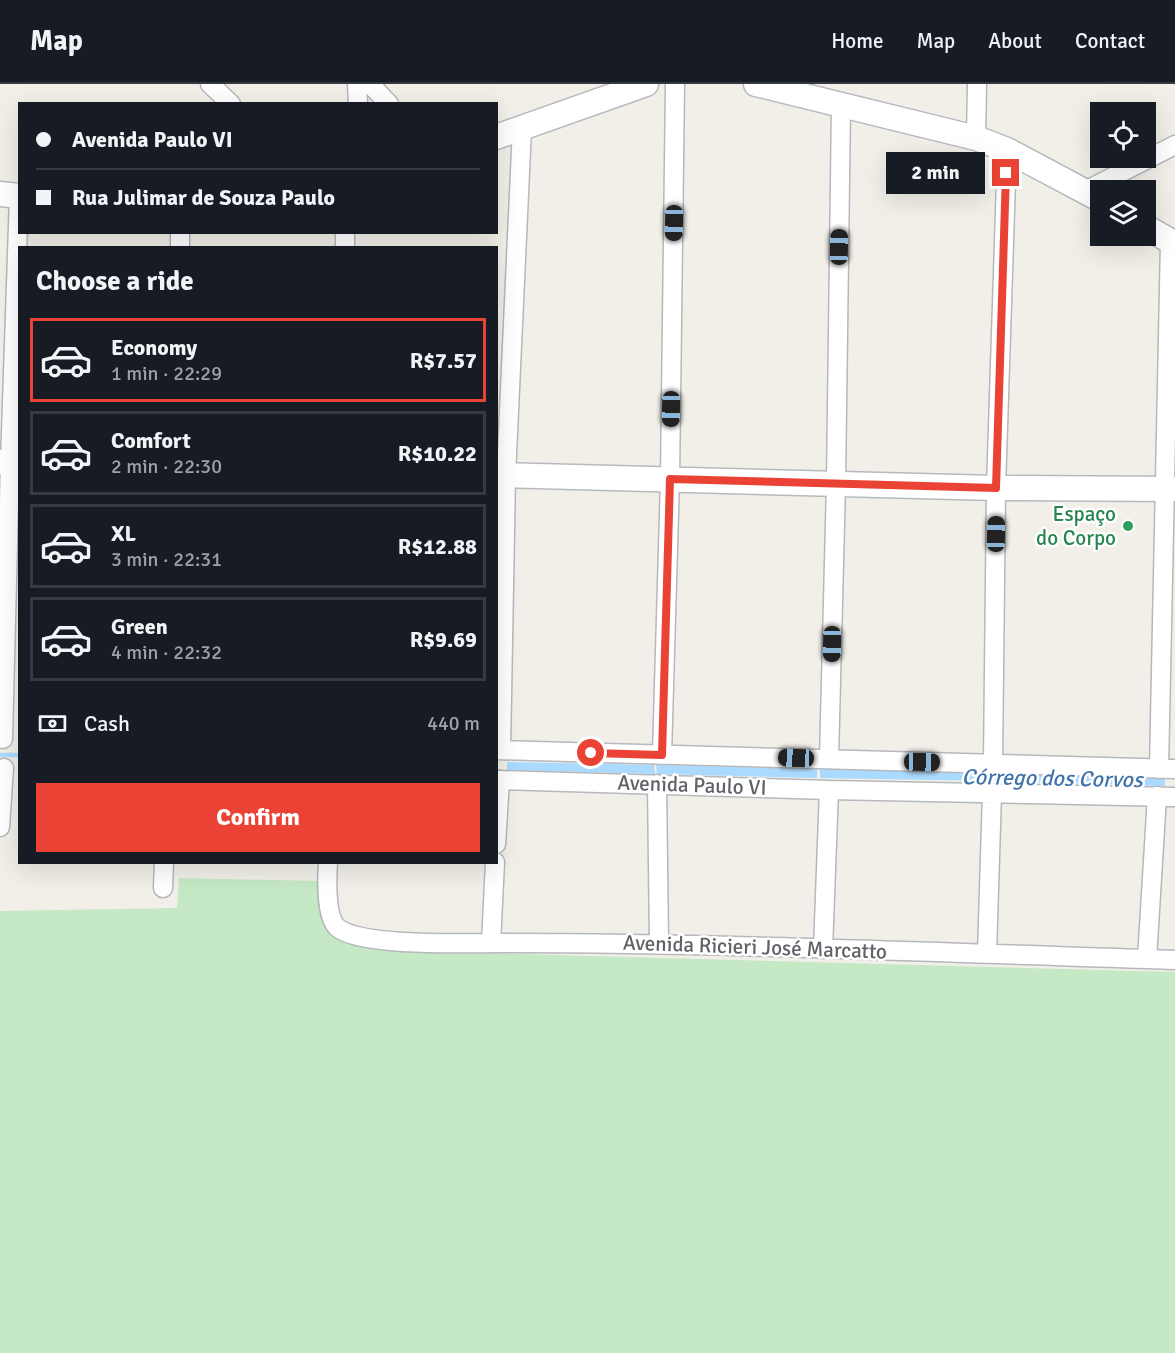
<!DOCTYPE html>
<meta charset="utf-8">
<style>
body{margin:0;font-family:Signika,sans-serif;background:#20242c;color:#f1f3f6;height:100vh;display:flex;flex-direction:column;font-size:22px;white-space:nowrap}
*{box-sizing:border-box;margin:0}
p{font-size:20px;color:#9ea1a6}
.icon{flex:none;width:33px;height:33px;fill:none;stroke:currentColor;stroke-width:2;stroke-linecap:round;stroke-linejoin:round}
.map{position:relative;flex:1;overflow:hidden}
.sheet{position:absolute;left:18px;top:162px;width:480px;height:618px;display:flex;flex-direction:column;background:#171b24;border-radius:0px;box-shadow:0 6px 24px #0002}
.sheet>*{flex:none}
.banner{position:absolute;left:18px;top:18px;width:480px;height:132px;border-radius:0px;box-shadow:0 6px 24px #0002;display:grid;align-content:center;height:132px;padding:0 18px;background:#171b24}
.tools{position:absolute;left:1090px;top:18px;display:grid;gap:12px}
.tools a{display:grid;place-items:center;width:66px;height:66px;border-radius:0px;background:#171b24;box-shadow:0 6px 24px #0002;font-size:30px}
.end{position:absolute;width:27px;height:27px;margin:-14px;border:8px solid #ea4335;background:#fff;box-shadow:0 0 0 3px #fff}
.from{border-radius:50%}
.bubble{position:absolute;height:42px;border-radius:0px;background:#171b24;box-shadow:0 6px 24px #0002;font-size:20px;font-weight:800;line-height:42px;text-align:center}
.car{position:absolute;width:18px;height:36px;margin:-18px -9px;border-radius:8px;box-shadow:0 0 4px 2px #0007;background:linear-gradient(#222 24%,#8ab4d8 0 40%,#222 0 76%,#8ab4d8 0 86%,#222 0)}
.banner b{display:flex;align-items:center;gap:21px;height:57px;font-size:22px}
.banner b+b{border-top:2px solid #363941}
.banner i{width:15px;height:15px;background:#f1f3f6}
ul{padding:0;list-style:none}
li{display:flex;align-items:center;gap:18px;height:84px;margin:0 12px 9px;padding:0 6px;border:3px solid #363941;border-radius:0px}
li div{flex:1}
li b{display:block;font-size:22px}
li em{font-style:normal;font-weight:800}
li.active{border-color:#ea4335}
li>.icon{width:54px;height:54px;stroke-width:1.5}
h2{padding:0 18px;font-size:27px;line-height:72px}
.pay{display:flex;align-items:center;gap:15px;height:66px;padding:0 18px;font-size:22px}
.pay p{margin-inline-start:auto}
.primary-button{display:flex;gap:12px;margin-top:auto;padding:12px 18px}
.primary-button a{flex:1;height:69px;border-radius:0px;background:#ea4335;color:#fff;font-size:24px;font-weight:800;line-height:69px;text-align:center}
header{display:flex;align-items:center;gap:36px;box-sizing:border-box;height:84px;padding:0 30px;background:#171b24;border-bottom:2px solid #363941}
header strong{font-size:28px}
nav{display:flex;gap:33px;margin-inline-start:auto;font-size:21px}
.map>svg:first-child{display:block}
.green{fill:#c5e8c5}
.water{fill:#aadaff}
.lines{fill:none;stroke-linecap:round;stroke-linejoin:round}
.stream{stroke:#aadaff;stroke-width:4.5}
.street-casing{stroke:#b5b8bc;stroke-width:21}
.secondary-casing{stroke:#b6babf;stroke-width:27}
.street{stroke:#fff;stroke-width:18}
.secondary{stroke:#fff;stroke-width:24}
.route{stroke:#ea4335;stroke-width:8}
.leisure-dot{fill:#2e9e5b;stroke:#fff;stroke-width:2}
.labels{text-anchor:middle;dominant-baseline:central;stroke-width:5;stroke-linejoin:round;paint-order:stroke}
.leisure-label{font-size:21px;fill:#27864d;stroke:#fff;text-anchor:end}
.street-label{font-size:21px;fill:#5f6368;stroke:#fff}
.water-label{font-size:22px;font-style:italic;fill:#4174aa;stroke:#fff}
</style>
<header>
<strong>Map</strong>
<nav><a>Home</a><a>Map</a><a>About</a><a>Contact</a></nav>
</header>
<div class="map">
<svg width="1175" height="1269" viewBox="0 0 1175 1269">
<rect width="100%" height="100%" fill="#f1efe8"/>
<path class="green" d="M179 794 320 797 321 825 382 865 405 867 1175 888V1269H0V827L177 824Z"/>
<path class="water" d="M507 678 654 681 655 690 507 686Z
M656 681 817 685V694L657 690Z
M820 685 991 690V697L820 694Z
M994 690 1165 693V702L994 697Z"/>
<g class="lines">
<path class="stream" d="M0 671H20"/>
<g class="street-casing">
<path id="street" d="M210 0 231 20
M357 0 358 20
M370 0 389 20
M976 54 977 0
M1085 107 1175 61
M180 164V148
M345 164V148
M3 655 10 379 19 112
M496 666 1175 685
M501 666 506 392 522 44
M662 671 670 395 675 0
M829 675 836 399 841 21
M993 679 996 404 1007 66
M1159 685 1170 157
M496 696 829 706 1175 713
M657 700 659 859
M0 743 4 684
M496 760 500 696
M328 778C327 794 325 834 338 844 362 863 467 859 500 859 725 859 950 869 1175 876
M163 804 164 778
M491 859 495 778
M823 865 829 706
M987 869 992 709
M1147 875 1157 712"/>
</g>
<g class="secondary-casing">
<path id="secondary" d="M756 0 976 54 1007 66 1101 116
M496 53 646 0
M0 110 20 112
M1146 143 1175 160
M0 378 20 379
M496 391 996 404 1175 405"/>
</g>
<use href="#street" class="street"/>
<use href="#secondary" class="secondary"/>
</g>
<g class="lines">
<path class="route" d="M591 669 662 671 670 395 996 404 1006 89"/>
</g>
<circle class="leisure-dot" cx="1128" cy="442" r="6"/>
<g class="labels">
<g class="leisure-label">
<text x="1116" y="430">Espaço<tspan x="1116" dy="24">do Corpo</tspan></text>
</g>
<g class="street-label">
<text transform="translate(692 701) rotate(2)">Avenida Paulo VI</text>
<text transform="translate(755 863) rotate(2)">Avenida Ricieri José Marcatto</text>
</g>
<g class="water-label">
<text transform="translate(1052 694) rotate(1)">Córrego dos Corvos</text>
</g>
</g>
</svg>
<div class="tools">
<a><svg class="icon" aria-label="locate" viewBox="0 0 24 24"><circle cx="12" cy="12" r="6"/><path d="M12 2v4M12 18v4M2 12h4M18 12h4"/></svg></a>
<a><svg class="icon" aria-label="layers" viewBox="0 0 24 24"><path d="M12 4l9 5-9 5-9-5zM3 14l9 5 9-5"/></svg></a>
</div>
<i class="end from" style="left:591px;top:669px"></i>
<i class="end" style="left:1006px;top:89px"></i>
<div class="bubble" style="left:886px;top:68px;width:99px">2 min</div>
<i class="car" style="left:674px;top:139px;rotate:181deg"></i>
<i class="car" style="left:839px;top:163px;rotate:1deg"></i>
<i class="car" style="left:671px;top:325px;rotate:181deg"></i>
<i class="car" style="left:996px;top:450px;rotate:1deg"></i>
<i class="car" style="left:832px;top:560px;rotate:181deg"></i>
<i class="car" style="left:796px;top:674px;rotate:272deg"></i>
<i class="car" style="left:922px;top:678px;rotate:91deg"></i>
<div class="banner">
<b><i class="from"></i>Avenida Paulo VI</b>
<b><i></i>Rua Julimar de Souza Paulo</b>
</div>
<section class="sheet">
<h2>Choose a ride</h2>
<ul>
<li class="active"><svg class="icon" aria-label="car" viewBox="0 0 24 24"><path d="M5 17H2v-5l4-1 3-4h7l3 4 3 1v5h-3M9 17h6M6 11h13"/><circle cx="7" cy="17" r="2"/><circle cx="17" cy="17" r="2"/></svg><div><b>Economy</b><p>1 min · 22:29</p></div><em>R$7.57</em></li>
<li><svg class="icon" aria-label="car" viewBox="0 0 24 24"><path d="M5 17H2v-5l4-1 3-4h7l3 4 3 1v5h-3M9 17h6M6 11h13"/><circle cx="7" cy="17" r="2"/><circle cx="17" cy="17" r="2"/></svg><div><b>Comfort</b><p>2 min · 22:30</p></div><em>R$10.22</em></li>
<li><svg class="icon" aria-label="car" viewBox="0 0 24 24"><path d="M5 17H2v-5l4-1 3-4h7l3 4 3 1v5h-3M9 17h6M6 11h13"/><circle cx="7" cy="17" r="2"/><circle cx="17" cy="17" r="2"/></svg><div><b>XL</b><p>3 min · 22:31</p></div><em>R$12.88</em></li>
<li><svg class="icon" aria-label="car" viewBox="0 0 24 24"><path d="M5 17H2v-5l4-1 3-4h7l3 4 3 1v5h-3M9 17h6M6 11h13"/><circle cx="7" cy="17" r="2"/><circle cx="17" cy="17" r="2"/></svg><div><b>Green</b><p>4 min · 22:32</p></div><em>R$9.69</em></li>
</ul>
<div class="pay"><svg class="icon" aria-label="cash" viewBox="0 0 24 24"><path d="M3 7h18v10H3z"/><circle cx="12" cy="12" r="2"/></svg>Cash<p>440 m</p></div>
<div class="primary-button"><a>Confirm</a></div>
</section>
</div>
